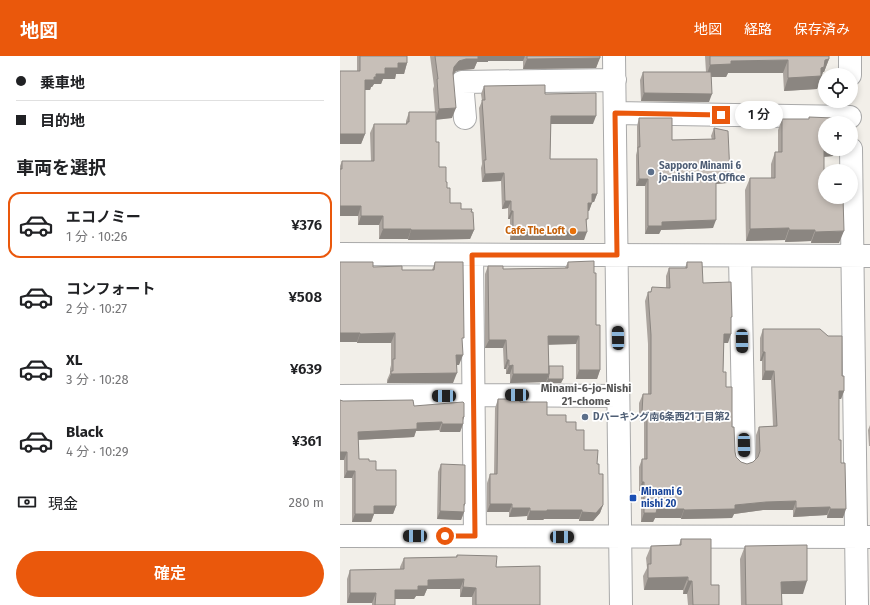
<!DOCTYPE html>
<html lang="ja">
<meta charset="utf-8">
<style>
body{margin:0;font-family:"Fira Sans","Noto Sans JP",sans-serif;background:#f6f6f6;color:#202124;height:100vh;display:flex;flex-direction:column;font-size:15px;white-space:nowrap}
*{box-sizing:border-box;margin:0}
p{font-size:13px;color:#757577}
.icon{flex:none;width:22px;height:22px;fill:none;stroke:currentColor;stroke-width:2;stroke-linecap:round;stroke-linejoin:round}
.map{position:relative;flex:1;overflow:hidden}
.details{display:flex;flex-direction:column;background:#fff;width:340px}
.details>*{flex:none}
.guide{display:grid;align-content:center;height:88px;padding:0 16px;background:#fff}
.tools{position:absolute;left:478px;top:12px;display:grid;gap:8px}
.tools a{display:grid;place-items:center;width:40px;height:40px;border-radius:50%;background:#fff;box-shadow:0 2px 6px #0003;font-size:20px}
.end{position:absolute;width:18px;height:18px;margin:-9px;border:5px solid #ea580c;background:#fff;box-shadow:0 0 0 2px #fff}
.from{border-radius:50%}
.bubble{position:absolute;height:28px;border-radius:14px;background:#fff;box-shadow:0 2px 6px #0003;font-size:13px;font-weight:600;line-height:28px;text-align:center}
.car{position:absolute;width:12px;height:24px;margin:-12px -6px;border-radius:5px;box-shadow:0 0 3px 1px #0007;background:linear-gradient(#222 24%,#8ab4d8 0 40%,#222 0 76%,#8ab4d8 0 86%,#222 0)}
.guide b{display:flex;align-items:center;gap:14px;height:38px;font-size:15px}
.guide b+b{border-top:1px solid #e0e0e0}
.guide i{width:10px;height:10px;background:#202124}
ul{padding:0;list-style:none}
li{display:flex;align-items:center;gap:12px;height:66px;margin:0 8px 6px;padding:0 8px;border:2px solid transparent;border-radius:12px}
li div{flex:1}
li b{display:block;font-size:15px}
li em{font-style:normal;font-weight:600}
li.active{border-color:#ea580c}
li>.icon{width:36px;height:36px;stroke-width:1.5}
h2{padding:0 16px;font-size:18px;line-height:48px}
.pay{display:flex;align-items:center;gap:10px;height:44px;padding:0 16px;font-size:15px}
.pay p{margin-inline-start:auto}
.cta{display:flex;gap:8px;margin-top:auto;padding:8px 16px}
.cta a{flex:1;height:46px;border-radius:24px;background:#ea580c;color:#fff;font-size:16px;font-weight:600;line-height:46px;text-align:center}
header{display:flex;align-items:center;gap:24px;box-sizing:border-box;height:56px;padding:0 20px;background:#ea580c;color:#fff}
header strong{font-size:19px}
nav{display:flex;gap:22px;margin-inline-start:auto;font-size:14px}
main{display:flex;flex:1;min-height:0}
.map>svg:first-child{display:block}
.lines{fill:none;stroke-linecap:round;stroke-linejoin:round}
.minor-casing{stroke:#a9a9a9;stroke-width:24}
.minor{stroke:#fff;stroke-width:22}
.wall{fill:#aba49e}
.shaded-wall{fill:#8b8681}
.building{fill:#c7bfb8;stroke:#8b8681}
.route{stroke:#ea580c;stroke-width:5}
.service-dot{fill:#5c6f8a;stroke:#fff;stroke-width:1.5}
.food-dot{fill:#e8710a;stroke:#fff;stroke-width:1.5}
.transit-dot{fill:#1a4fb4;stroke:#fff;stroke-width:1.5}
.labels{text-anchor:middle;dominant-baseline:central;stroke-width:3.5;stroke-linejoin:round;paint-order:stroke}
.service-label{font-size:10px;font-weight:bold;fill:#4e5e75;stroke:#fff;text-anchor:start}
.food-label{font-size:10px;font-weight:bold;fill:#c56008;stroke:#fff;text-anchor:end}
.transit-label{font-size:10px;font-weight:bold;fill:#164399;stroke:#fff;text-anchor:start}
.neighbourhood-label{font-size:11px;font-weight:bold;fill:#555;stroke:#fff}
</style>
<header>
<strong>地図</strong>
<nav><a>地図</a><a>経路</a><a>保存済み</a></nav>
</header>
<main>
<section class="details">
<div class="guide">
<b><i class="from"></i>乗車地</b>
<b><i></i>目的地</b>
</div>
<h2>車両を選択</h2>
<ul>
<li class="active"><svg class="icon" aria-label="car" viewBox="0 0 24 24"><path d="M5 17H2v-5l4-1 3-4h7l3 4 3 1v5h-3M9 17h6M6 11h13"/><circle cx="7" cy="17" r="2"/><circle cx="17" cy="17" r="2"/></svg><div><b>エコノミー</b><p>1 分 · 10:26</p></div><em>¥376</em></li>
<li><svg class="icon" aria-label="car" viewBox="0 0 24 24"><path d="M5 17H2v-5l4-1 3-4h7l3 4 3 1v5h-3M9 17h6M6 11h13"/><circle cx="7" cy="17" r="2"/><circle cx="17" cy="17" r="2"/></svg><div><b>コンフォート</b><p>2 分 · 10:27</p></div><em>¥508</em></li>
<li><svg class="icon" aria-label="car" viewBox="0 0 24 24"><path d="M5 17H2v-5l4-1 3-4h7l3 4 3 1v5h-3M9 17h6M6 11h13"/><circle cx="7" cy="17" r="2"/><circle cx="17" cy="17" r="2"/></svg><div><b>XL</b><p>3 分 · 10:28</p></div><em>¥639</em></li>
<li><svg class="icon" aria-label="car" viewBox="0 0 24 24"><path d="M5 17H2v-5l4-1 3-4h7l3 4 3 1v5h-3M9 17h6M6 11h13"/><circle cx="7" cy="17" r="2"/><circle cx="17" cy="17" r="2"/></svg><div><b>Black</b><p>4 分 · 10:29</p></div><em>¥361</em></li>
</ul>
<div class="pay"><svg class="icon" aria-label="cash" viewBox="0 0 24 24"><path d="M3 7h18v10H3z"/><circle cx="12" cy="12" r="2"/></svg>現金<p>280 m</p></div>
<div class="cta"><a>確定</a></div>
</section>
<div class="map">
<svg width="530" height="549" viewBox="0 0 530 549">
<rect width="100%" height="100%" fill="#f2efe9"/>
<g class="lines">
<g class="minor-casing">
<path id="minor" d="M274 0 281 549
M510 0V19
M275 57 510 61
M125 62 122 26 275 24
M511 93 517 549
M0 198 530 200
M132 199 135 480
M400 200 404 404
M0 340 134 339 278 340
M0 480 530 481"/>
</g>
<use href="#minor" class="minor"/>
</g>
<path class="wall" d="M17 0H67V7L64 18H56L55 23H43L41 28H34L32 31H31L30 34H25V78L21 88 17 15Z
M90 0H260L256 12 183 13V5H148V6H137L134 13 122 14 116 15 113 18 112 62 96 63V86L99 111 106 126 110 147 121 153 131 156 134 174 130 183 68 184V183H39V169H18V160H0V110L2 105H31L30 77 34 68H66V65L69 56H95L93 33 94 30Z
M365 0H489V3L484 16H483L477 33 444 35 443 17H388L386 21H371L369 46 301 45 300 24 303 16H366Z
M144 30 205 38 253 68H211L210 103 257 138 254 146H252L249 155H248L244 184H170V163H168V152L162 153 161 125 142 126 141 112 142 108 139 52 142 45 141 38Z
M469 61 485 93H495L493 100 484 101V139L499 187H471V185L445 186V184L406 185 405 134 410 122H431V108L435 96H438V74L442 63H469Z
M299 62 332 84H372L371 80 374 72 390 119 387 127 376 128 373 172 321 174 319 178H305V130H296V99L297 95V70Z
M0 206 33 211 62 214H92L95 206 122 286 119 309H117L113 327H47V324L50 317V313L51 309V287H17V286H0Z
M228 206 256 269 260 314 257 323H236V288H208L209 310 223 323 221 327H206V326L170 327V318H166V313H164L163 292H145V218L148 210 163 213 225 212Z
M347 206 391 264 388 287H384L383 316 392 371 395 396 396 401 401 406 407 408 413 406 416 403V379L419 371 433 370 431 324H422V305H420V282L423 273 502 320 504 335 501 343H499V384L501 407 503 462H487V459L453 461V454H423L394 458 392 462 341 463V462H315L313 466H301V435H299V411L302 403H304V366L299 365V347L303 338H308V288L305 245 308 236 326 232V220L329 212H345Z
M158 343 180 346 207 359 226 366 236 374 244 394 257 408 263 449 260 457 253 465H239V463H204L203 464H187V460L169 461V456H147V427L150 418H154L155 352Z
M0 344 3 345 74 350 124 361 123 363V368L120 376H100L99 374 76 375 74 381 18 384 19 403 29 405 36 414 56 450 53 458H34L31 466H12V422H4V404H0Z
M530 369V390H529L528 374Z
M101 408 124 452V456L121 464 97 463 98 416Z
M341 483 371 529 379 549H348L347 538H343V534H304L303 520 307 512 306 502 311 490 339 489Z
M405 490 463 538H442V549H401L400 503Z
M117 499 156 511 200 549H132V541H120V533H87L84 540H76L74 543H55V549H32V547H7V523L10 514 60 513V511L64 502 116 501Z"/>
<path class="shaded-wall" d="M136 0H185L183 5H148V6H137L134 13 122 14 116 15 111 21 114 11 119 5Z
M260 2 256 12 183 13 187 3Z
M489 3 484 16H483L477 33 444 35 448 22 481 12 485 4Z
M448 4 443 17H388L386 21H366L370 9 391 5Z
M58 7H67L64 18H56L55 23H43L41 28H34L32 31H31L30 34H21L25 24 45 12Z
M304 37 372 38 369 46 301 45Z
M116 52 112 62 95 64 99 53Z
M211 60H256L253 68H208Z
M0 78H25L21 88H0Z
M484 89H485V93H495L493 100 480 101Z
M164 117 161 125 142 126 145 118Z
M390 119 387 127 374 128 376 120Z
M299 123H308L305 130H296Z
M252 138H257L254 146H249Z
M165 145H171L168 152 162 153Z
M248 147H252L249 155H245Z
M0 150H21L18 160H0Z
M171 155H173L170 163H168Z
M21 160H43L39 169H18Z
M376 164 373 172 321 174 319 178H305L308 170 322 166Z
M449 172 445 184 406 185 410 173Z
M43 173H71L68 183H39Z
M71 174H134L130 183 68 184Z
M449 174H475L471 185 445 186Z
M504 175 499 187H471L475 176Z
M173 176H247L244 184H170Z
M0 277H20L17 286H0Z
M55 277 51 287H17L20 278Z
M384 278H391L388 287H380Z
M208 280H239L236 288 205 289Z
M149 284H166L163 292H145Z
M423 296H425L422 305H420Z
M116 299H123L119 309H113Z
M167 304H169L166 313H164Z
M173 309 170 318H166L169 310Z
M239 314H260L257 323H236Z
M425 315H434L431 324H422Z
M117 317 113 327H47L51 318Z
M173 318H209L206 326 170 327Z
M208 323H223L221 327H206Z
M499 335H504L501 343H496Z
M302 357H307L304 366 299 365Z
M124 361 122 368H123L120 376H100L102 368Z
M102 366 99 374 76 375 74 381 15 384 18 376 77 367Z
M0 396H7L4 404H0Z
M7 415H15L12 422H4Z
M302 426H304L301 435H299Z
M456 445 453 454H423L394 458 392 462 341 463 344 454 426 446Z
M124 448H125L122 456H124L121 464 97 463 100 455Z
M150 448H172L169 456H147Z
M263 449 260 457 253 465H239L242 456Z
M34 450H56L53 458H34L31 466H12L15 458Z
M490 451 487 459 453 461 456 452Z
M172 452H190L187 460 169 461Z
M317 453H344L341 462H315L313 466H301L304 457Z
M490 453H506L503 462H487Z
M207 454H242L239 463H204L203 464H187L190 455Z
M348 521 343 534H304L308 522Z
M124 523 120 533H87L84 540H76L74 543H52L55 534 78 530 88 524Z
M348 525H352L347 538H343Z
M467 525 463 538H437L441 526Z
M123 531 136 532 132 541H120Z
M10 537H36L32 547H7Z"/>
<path class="building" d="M20 0H67V7H58V12H45V18H36V21H34V24H25V78H0V15H20Z
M95 0H138V3H126L119 5 114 11 113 17 116 52 99 53 97 23H98Z
M187 0H260V2L187 3Z
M370 0H489V3L485 4 484 11 481 12V20L448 22V4L391 5V8L370 9Z
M303 16H371L372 38 304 37Z
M205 29V38L256 37V60H211L210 103H257V138H252V147H248V163H246L247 176H173V155H171V145H165L164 117 145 118 144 104H146L142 44H145L144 30Z
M69 56H96V86H99V111H106V126H107V132H110V147H121V153H132L131 156H133L134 174H71V173H43V160H21V150H0V113H2V105H34V68H67V66H69Z
M469 61 493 62V67H485V89H484V139H485V141H503L504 175 475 176V174H449V172L410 173V122H435V96H442V63H469Z
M299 62H332V84L375 83 374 72 388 75 390 119 376 120V164L322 166V170H308V123H299L298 91H300Z
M254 205V217H256V269H260V314H239V280H208L209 318H173V309L169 310V304H167L166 284H149L148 210H163V213L228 212V206Z
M0 206H33V211L62 210V214H94L95 206H123L124 282H122L123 299H116L117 317 51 318V315H53V303H55V277L20 278V277H0Z
M347 206H362L363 227 391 226 392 261H391V278H384L383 316H386V331H392V371H394L395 396 396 401 401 406 407 408 413 406 418 401 420 395 419 371 437 370 434 315H425V296H423V273H480L488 280H502V320H504V335H499V384H501V407H505L506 453H490V451L456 452V445L426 446 395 449V453L344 454V453H317L316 457H304V426H302V403H307V357H302L303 338H311V279L308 236H311L312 231 330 232 329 212H347Z
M209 310H223V323H208L209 318Z
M158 343H180V346H207V359H226V366H236V374H244V394H258L257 408H259V418H263V449L256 457 242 456V454H207V455H190V452H172V448H150V418H157Z
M0 344 3 345 73 344 74 350 123 346 124 347V361H123V368H102V366L77 367V373L18 376 19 403H29V405H36V414H56V450H34V458H15V415H7V396H0Z
M101 408 125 409V448H124V456L100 455Z
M341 483H371V529H379V549H353L352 525H348V521L308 522V508H311V490L341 489Z
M467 489V525L441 526 442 549H406L405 490Z
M117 499 157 500 156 511 200 510V549H136V532L123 531 124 523 88 524V530H78V534H55V549H35L36 537H10V514L64 513V502L117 501Z"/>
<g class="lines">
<path class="route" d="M105 480H135L132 199H277L275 57 381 59"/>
</g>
<g class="service-dot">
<circle cx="311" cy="116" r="4"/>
<circle cx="245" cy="361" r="4"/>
</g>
<circle class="food-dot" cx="233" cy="175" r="4"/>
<rect class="transit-dot" x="289" y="438" width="8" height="8" rx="2"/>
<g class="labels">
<g class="service-label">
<text x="319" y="110">Sapporo Minami 6<tspan x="319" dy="12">jo-nishi Post Office</tspan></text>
<text x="253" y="361">Dパーキング南6条西21丁目第2</text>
</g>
<g class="food-label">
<text x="225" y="175">Cafe The Loft</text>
</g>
<g class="transit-label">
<text x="301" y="436">Minami 6<tspan x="301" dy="12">nishi 20</tspan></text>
</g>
<g class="neighbourhood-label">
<text x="246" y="332">Minami-6-jo-Nishi<tspan x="246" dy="13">21-chome</tspan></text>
</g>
</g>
</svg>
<div class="tools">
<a><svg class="icon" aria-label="locate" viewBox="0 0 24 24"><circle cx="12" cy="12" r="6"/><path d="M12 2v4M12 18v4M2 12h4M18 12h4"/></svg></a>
<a>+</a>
<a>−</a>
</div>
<i class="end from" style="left:105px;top:480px"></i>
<i class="end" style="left:381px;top:59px"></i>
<div class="bubble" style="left:395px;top:45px;width:48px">1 分</div>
<i class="car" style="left:278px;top:282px;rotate:359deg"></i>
<i class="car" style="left:402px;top:285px;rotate:179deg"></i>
<i class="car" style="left:177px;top:339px;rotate:270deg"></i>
<i class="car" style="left:104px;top:340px;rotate:270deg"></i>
<i class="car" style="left:404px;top:389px;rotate:179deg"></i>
<i class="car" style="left:75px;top:480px;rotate:270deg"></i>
<i class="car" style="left:222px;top:481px;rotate:90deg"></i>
</div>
</main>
